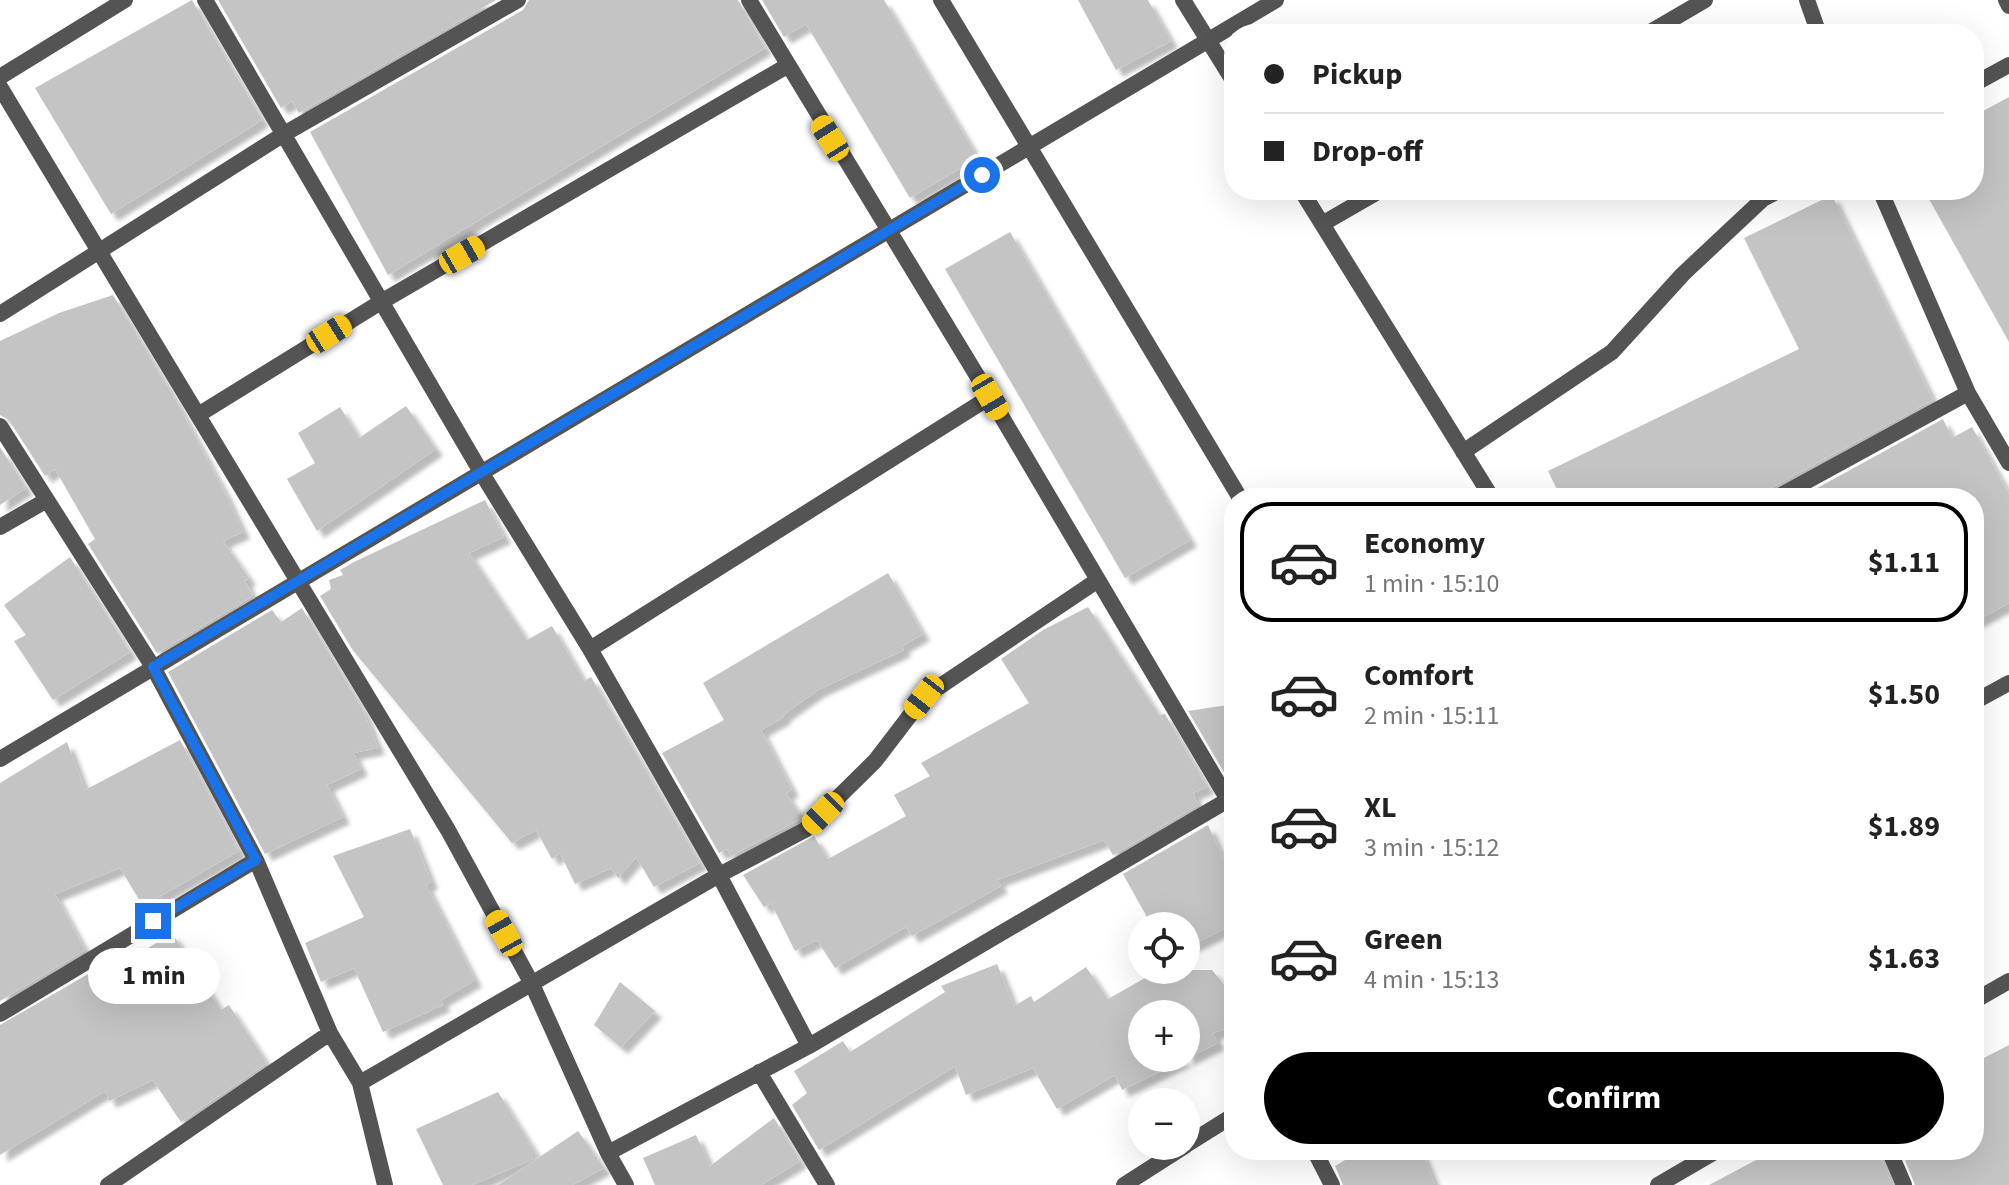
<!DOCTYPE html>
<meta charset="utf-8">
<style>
body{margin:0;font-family:"Source Sans 3",sans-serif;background:#f6f6f6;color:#222;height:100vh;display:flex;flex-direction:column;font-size:30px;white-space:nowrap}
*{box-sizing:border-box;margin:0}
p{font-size:26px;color:#767676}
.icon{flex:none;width:44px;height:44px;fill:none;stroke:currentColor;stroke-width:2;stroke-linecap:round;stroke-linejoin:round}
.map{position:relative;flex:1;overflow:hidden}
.details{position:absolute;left:1224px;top:488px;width:760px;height:672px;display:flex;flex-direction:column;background:#fff;border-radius:32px;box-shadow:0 8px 32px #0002}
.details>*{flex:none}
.banner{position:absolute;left:1224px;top:24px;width:760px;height:176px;border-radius:32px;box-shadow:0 8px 32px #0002;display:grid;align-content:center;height:176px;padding:0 40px;background:#fff}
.controls{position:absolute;left:1128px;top:912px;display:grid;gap:16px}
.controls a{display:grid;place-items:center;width:72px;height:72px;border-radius:50%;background:#fff;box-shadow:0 8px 32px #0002;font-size:40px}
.end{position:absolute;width:36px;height:36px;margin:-18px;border:10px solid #1a73e8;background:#fff;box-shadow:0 0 0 4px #fff}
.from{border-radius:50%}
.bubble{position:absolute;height:56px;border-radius:28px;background:#fff;box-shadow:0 8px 32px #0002;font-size:26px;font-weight:700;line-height:56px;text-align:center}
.car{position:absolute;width:24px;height:48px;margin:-24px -12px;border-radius:10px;box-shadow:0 0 6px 2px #0007;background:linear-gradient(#f5c518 24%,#345 0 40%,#f5c518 0 76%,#345 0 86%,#f5c518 0)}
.banner b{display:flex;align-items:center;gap:28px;height:76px;font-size:30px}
.banner b+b{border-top:2px solid #e0e0e0}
.banner i{width:20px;height:20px;background:#222}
ul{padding:14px 0 0;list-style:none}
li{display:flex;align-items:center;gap:24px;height:120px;margin:0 16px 12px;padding:0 24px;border:4px solid transparent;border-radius:32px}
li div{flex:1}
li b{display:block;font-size:30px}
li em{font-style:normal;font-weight:700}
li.current{border-color:#000}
li>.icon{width:72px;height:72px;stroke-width:1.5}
.action{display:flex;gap:16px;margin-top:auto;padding:16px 40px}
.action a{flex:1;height:92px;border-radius:48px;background:#000;color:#fff;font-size:32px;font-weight:700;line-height:92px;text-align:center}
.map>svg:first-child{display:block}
.building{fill:#c4c4c4;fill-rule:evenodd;filter:url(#shadow)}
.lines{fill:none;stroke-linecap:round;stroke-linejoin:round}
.minor{stroke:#545454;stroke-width:16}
.route{stroke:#1a73e8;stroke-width:10}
</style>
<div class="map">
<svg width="2009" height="1185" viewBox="0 0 2009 1185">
<defs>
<filter id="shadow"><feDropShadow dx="7" dy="7" stdDeviation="2" flood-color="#0004"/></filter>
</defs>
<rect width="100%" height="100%" fill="#fff"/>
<path class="building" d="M192 0 262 120 111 214 35 88Z
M218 0H496L299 113 292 101 281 108Z
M529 0H738L765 48 388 275 310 132 523 10Z
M762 0H884L978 158 910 198 806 24 784 37Z
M1078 0H1148L1171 41 1116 70Z
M2009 97V342L1924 190H1974V116Z
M1832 195 1933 400 1771 488 1765 498H1561L1548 471 1799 349 1744 238Z
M1010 232 1190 540 1125 578 945 269Z
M113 295 175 399 225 493 243 532 223 541 249 578 245 581 253 596 157 653 88 544 95 539 55 469 45 476 9 420 0 415V341L59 313Z
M406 406 436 449 317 531 287 479 315 463 298 433 340 407 359 438Z
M1943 419 1952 438 1972 427 2009 494V603L1974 622V498H1799Z
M0 447 26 488 0 505Z
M485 500 504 537 469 553 527 640 552 626 584 681 591 677 700 863 654 887 636 857 618 878 611 868 575 884 560 853 552 859 536 830 512 843 352 649 320 596 331 589 329 580 343 575 340 570 354 562Z
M70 557 130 652 53 700 14 641 26 635 4 605Z
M888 573 923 634 902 646 904 650 818 690 783 715 784 717 761 730 792 790 786 793 802 818 731 856 727 849 719 853 662 753 724 720 703 683Z
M1088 607 1159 715 1165 714 1207 787 1193 793 1198 805 1113 855 1104 840 997 880 1001 886 912 936 906 927 835 968 817 940 795 951 771 903 764 907 743 875 814 836 828 859 906 816 894 795 930 776 921 763 1029 703 1001 659 1043 630Z
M302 608 363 710 378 748 353 753 361 769 327 785 343 817 265 854 168 672 272 610 281 622Z
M1234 704V776L1228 779 1188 711Z
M180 740 239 851 143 906 120 868 55 894 85 950 0 1001V783L67 742 85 790Z
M1208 825 1234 882V924L1186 948V926H1152L1123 874Z
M410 829 431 882 426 885 475 980 441 1000 443 1005 383 1032 354 968 321 982 305 943 364 917 333 856Z
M172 933 221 1010 229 1005 267 1063 181 1122 153 1080 109 1101 105 1091 0 1155V1025L95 970 100 978Z
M997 964 1014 1006 1031 996 1034 1002 1086 967 1108 999 1159 970H1212L1225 986 1234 1012V1026L1213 1033 1218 1043 1122 1090 1115 1075 1057 1109 1033 1068 966 1095 955 1066 819 1150 792 1105 807 1093 794 1071 843 1041 850 1052 945 992 941 986ZM1142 1014H1186V1058H1142Z
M620 982 655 1011 621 1047 594 1025Z
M2009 1045V1185H1915L1901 1150H1974V1063Z
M498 1092 538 1157 472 1185H443L416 1129Z
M774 1118 800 1161 761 1185H655L643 1158 696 1135 710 1166Z
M578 1131 604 1168 572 1185H498Z
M1362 1150H1421L1435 1185H1343L1335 1166Z
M1775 1150H1878L1892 1185H1709Z"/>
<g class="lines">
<path class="minor" d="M205 0 481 472 590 649 719 875 809 1046
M749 0 990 397 1234 810
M941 0 1240 498
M1183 0 1234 82
M1807 0 1819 34
M2006 0 2009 6
M1647 34 1705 0
M0 77 125 0
M1974 84 2009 65
M0 87 448 830 532 984 608 1153 626 1185
M1301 190 1492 498
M1880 190 1968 393 2009 463
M1322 224 1381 190
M0 314 284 134 518 0
M198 415 381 302 787 66
M0 426 153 667 256 860 330 1033 360 1083 385 1185
M1463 452 1612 352 1683 274 1763 199 1780 190
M1776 498 1968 393
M0 527 47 500
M590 649 990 397
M1974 702 2009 683
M0 759 1276 0
M1974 1001 2009 981
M0 1014 256 860
M759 1072 827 1185
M360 1083 719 875 805 830 875 761 924 697 1098 580
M1186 1145 1234 1115
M1314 1150 1332 1185
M1889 1150 1904 1185
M608 1153 809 1046 1228 800
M108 1185 330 1033
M1124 1185 1185 1146
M1658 1185 1718 1150"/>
</g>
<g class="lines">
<path class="route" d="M153 921 256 860 153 667 982 175"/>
</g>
</svg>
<div class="controls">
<a><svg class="icon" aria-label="locate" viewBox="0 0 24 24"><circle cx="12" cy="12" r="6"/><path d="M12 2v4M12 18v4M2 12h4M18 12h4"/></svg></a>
<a>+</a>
<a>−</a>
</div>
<i class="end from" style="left:982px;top:175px"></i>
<i class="end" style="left:153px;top:921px"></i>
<div class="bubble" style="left:88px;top:948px;width:132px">1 min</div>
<i class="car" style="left:830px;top:138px;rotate:328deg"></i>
<i class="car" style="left:462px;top:255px;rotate:60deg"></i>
<i class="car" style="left:329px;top:334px;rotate:58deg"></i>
<i class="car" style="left:990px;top:397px;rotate:150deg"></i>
<i class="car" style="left:924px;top:697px;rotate:218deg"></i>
<i class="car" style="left:823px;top:813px;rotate:225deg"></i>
<i class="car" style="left:504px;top:933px;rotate:331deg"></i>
<div class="banner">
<b><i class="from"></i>Pickup</b>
<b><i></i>Drop-off</b>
</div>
<section class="details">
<ul>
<li class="current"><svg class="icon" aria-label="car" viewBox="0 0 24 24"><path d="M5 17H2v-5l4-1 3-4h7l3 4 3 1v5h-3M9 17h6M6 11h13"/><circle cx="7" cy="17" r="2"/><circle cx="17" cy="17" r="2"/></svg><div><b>Economy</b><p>1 min · 15:10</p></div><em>$1.11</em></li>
<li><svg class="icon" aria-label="car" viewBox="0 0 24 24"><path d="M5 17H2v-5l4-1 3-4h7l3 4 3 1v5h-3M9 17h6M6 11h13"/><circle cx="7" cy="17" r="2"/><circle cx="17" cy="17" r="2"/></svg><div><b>Comfort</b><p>2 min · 15:11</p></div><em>$1.50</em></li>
<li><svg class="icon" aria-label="car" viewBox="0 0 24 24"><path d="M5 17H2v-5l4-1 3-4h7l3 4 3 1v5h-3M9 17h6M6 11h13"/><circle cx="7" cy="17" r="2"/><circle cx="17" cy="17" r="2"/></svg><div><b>XL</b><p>3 min · 15:12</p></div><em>$1.89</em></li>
<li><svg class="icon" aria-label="car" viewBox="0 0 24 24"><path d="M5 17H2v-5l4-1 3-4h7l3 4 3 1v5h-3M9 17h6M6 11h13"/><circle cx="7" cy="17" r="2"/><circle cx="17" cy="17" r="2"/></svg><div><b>Green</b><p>4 min · 15:13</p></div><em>$1.63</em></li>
</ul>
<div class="action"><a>Confirm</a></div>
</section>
</div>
